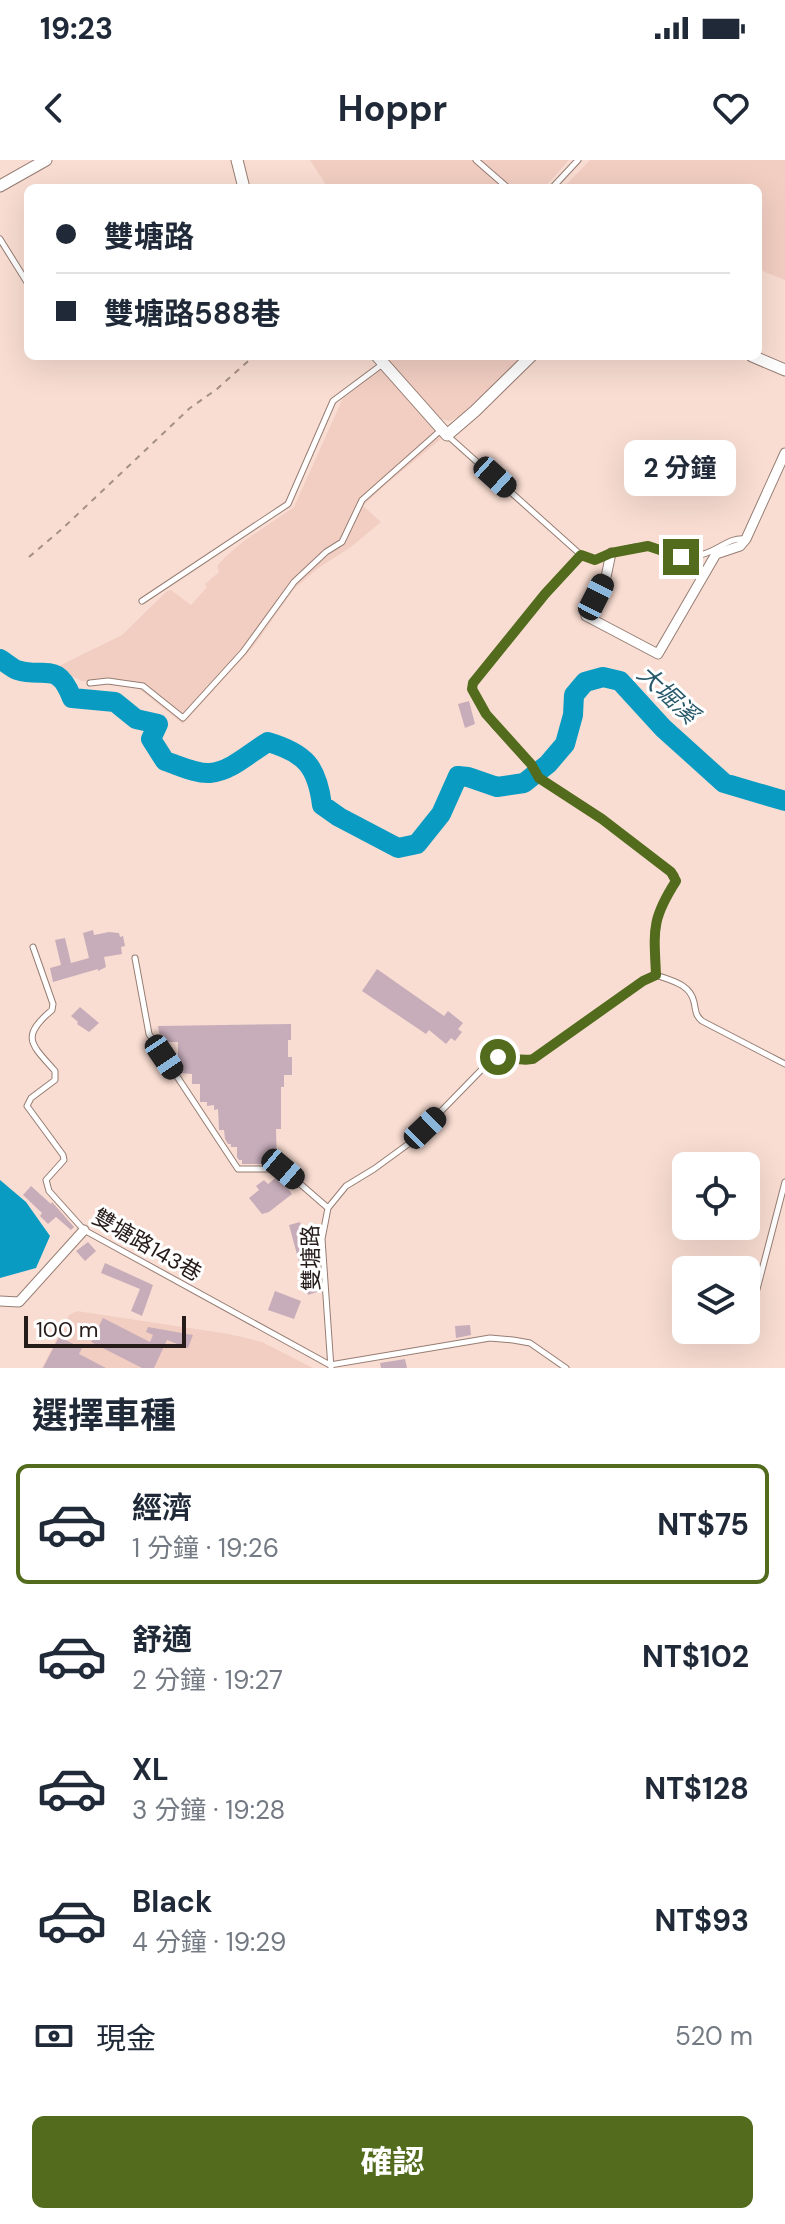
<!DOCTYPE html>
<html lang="zh-TW">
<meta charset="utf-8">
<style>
body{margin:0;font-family:"DM Sans","Noto Sans TC",sans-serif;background:#f6f6f7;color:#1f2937;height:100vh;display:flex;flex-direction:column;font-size:30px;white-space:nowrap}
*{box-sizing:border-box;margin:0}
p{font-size:26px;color:#747a83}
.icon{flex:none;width:44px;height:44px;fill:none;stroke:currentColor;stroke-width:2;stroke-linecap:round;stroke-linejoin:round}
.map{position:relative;height:1208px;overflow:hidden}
.side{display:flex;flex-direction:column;background:#fff;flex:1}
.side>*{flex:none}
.banner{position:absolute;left:24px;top:24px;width:738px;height:176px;border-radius:12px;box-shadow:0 8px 32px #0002;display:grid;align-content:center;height:176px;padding:0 32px;background:#fff}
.controls{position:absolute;left:672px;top:992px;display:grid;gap:16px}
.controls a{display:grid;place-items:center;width:88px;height:88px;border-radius:12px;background:#fff;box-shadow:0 8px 32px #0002;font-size:40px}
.scale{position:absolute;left:24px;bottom:20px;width:162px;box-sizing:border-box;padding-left:8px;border:4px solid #251b18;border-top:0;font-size:22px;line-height:28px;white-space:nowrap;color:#251b18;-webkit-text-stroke:6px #fff;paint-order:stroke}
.end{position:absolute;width:36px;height:36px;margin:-18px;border:10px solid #526b1c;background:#fff;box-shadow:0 0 0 4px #fff}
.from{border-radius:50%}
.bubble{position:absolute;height:56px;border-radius:12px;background:#fff;box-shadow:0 8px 32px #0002;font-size:26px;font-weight:700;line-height:56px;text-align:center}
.car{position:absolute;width:24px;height:48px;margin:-24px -12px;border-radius:10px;box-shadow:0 0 6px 2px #0007;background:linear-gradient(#222 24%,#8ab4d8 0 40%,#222 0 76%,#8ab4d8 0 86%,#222 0)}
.banner b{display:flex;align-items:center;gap:28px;height:76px;font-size:30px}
.banner b+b{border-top:2px solid #e0e1e3}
.banner i{width:20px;height:20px;background:#1f2937}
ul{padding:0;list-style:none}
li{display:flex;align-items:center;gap:24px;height:120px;margin:0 16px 12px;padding:0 16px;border:4px solid transparent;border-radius:12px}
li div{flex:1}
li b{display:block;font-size:30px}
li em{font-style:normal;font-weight:700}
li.current{border-color:#526b1c}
li>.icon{width:72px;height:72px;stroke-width:1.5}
h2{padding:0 32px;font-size:36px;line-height:96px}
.pay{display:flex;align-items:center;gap:20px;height:88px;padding:0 32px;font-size:30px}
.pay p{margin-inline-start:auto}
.action{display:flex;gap:16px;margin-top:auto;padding:16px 32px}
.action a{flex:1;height:92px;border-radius:12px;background:#526b1c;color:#fff;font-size:32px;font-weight:700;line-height:92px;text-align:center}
.status{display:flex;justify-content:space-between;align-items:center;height:56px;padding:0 40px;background:#fff;direction:ltr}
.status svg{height:22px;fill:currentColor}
header{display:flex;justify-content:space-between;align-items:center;height:104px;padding:0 32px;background:#fff;font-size:36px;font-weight:700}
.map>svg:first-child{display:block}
.built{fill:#f2cec2}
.water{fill:#0a9bc3}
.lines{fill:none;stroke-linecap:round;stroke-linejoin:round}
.river{stroke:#0a9bc3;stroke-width:20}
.building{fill:#c7adba}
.service-casing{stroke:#967d73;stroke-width:7}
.minor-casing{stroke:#967d73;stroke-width:11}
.tertiary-casing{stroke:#967d73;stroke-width:13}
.path{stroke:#a59088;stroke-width:2;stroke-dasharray:6 6;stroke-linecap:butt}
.service{stroke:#fff;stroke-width:5}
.minor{stroke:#fff;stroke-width:9}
.tertiary{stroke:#fff;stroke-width:11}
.route{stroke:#526b1c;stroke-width:10}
.labels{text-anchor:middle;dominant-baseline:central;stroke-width:6;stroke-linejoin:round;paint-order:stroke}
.street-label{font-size:22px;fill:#251b18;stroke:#fff}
.water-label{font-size:24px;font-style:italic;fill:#27586a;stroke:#fff}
</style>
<div class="status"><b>19:23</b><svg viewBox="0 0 49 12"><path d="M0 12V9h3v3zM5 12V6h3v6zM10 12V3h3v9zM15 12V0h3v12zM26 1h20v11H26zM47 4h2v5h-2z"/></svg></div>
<header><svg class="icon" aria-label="back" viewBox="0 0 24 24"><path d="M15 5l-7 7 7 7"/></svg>Hoppr<svg class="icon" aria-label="heart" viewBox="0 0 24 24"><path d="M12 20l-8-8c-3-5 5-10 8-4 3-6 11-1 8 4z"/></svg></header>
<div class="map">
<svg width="785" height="1208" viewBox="0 0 785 1208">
<rect width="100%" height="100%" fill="#f9ddd2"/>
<path class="built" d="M310 0H569L544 28H328Z
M590 0H785V120L758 109V28H563Z
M383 196H523L463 254 450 261 441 259 436 254Z
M382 209 434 266 441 279 385 325 363 346 381 362 351 387 317 409 294 429 254 486 183 564 129 521H82L55 508 122 475 167 431 171 430 191 445 207 427 205 424 219 412 217 406 225 397 244 381 294 347 343 238Z
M77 1151 229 1174 262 1182 313 1208H42L69 1155Z"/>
<path class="water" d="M0 1020 26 1042 50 1076 36 1108 0 1118Z"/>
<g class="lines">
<path class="river" d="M0 499C5 502 12 508 17 510 45 519 57 500 72 538L115 542 136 559 158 564 151 579 165 601C178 605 196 614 210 613 232 611 249 593 268 582 305 593 317 606 322 645L339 657 398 688 417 684 441 654 458 616 468 617 497 627 524 623 548 604 565 584 573 555 574 535 585 522 603 517 620 521 663 568 724 623 785 641"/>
</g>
<path class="building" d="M469 541 475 564 465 568 458 544Z
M93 770 94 775 109 772 119 773 120 777 123 776 125 786 121 787 122 794 104 797 106 807 98 811V809L53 822 50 808 61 805 55 780 65 778 71 803 89 798 83 773Z
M377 809 444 856 448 851 463 863 458 869 462 872 455 881 451 878 446 884 429 870 426 874 362 831Z
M80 847 99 863 89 872 77 864 78 862 71 856Z
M291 864V880H288V897H292V915H284V927H281V969H276L277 1004H242V1000H239L237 997V987H231V984H228L225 979 224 970H219L218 949 214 950V945L207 946V942H200V924H192V914L181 913V906H178V882H161L158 866Z
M278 1016 292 1034 269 1052 262 1054 249 1038 259 1030 256 1026 264 1020 268 1024Z
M31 1026 51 1044 52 1042 74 1067 71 1070 56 1057 48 1064 40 1056 42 1053 23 1035Z
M300 1062 303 1073 317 1069V1087L313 1088 319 1110 320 1131 308 1135 289 1065Z
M88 1082 96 1091 85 1101 76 1091Z
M105 1103 153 1125 142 1156 131 1151 140 1129 101 1113Z
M275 1131 301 1141 294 1159 268 1150Z
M103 1158 150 1182 153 1175 146 1172 148 1167 193 1175 188 1188 167 1180 154 1208H142L91 1182Z
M470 1165 471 1175 456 1178 455 1166Z
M59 1177 82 1188 79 1194 106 1208H43Z
M405 1199 407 1208H381L380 1203Z"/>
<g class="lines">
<g class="service-casing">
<path id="service" d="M476 0 508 28
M552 28 578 0
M0 79 28 124
M448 276 581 395 595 400C609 393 635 384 650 387 671 390 675 399 699 395 716 393 729 376 746 379
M142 441 288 344 333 241 384 203
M90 523 108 521 143 526 183 558 243 492 294 422 326 392 342 382 362 340 441 270
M33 787 53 844 52 850C20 877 31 884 55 911V920L31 938 27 946 63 995 64 1000 46 1020 49 1031 84 1070 330 1205
M135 798 149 874 238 1009H283L328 1048
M656 815C672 821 690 824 694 842 696 851 695 855 702 861L785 904
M750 1156 785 1022
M330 1205 490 1178 513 1180 530 1183 566 1208
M331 1208 322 1079 328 1048 346 1026 374 1009 411 982 492 899C506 894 518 903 533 899L643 821 656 815C654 770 651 760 676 721L675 715 602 659 539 618 531 604 494 565 472 529 476 518 545 434 581 395"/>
</g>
<g class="minor-casing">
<path id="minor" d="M611 393 606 417 586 456 658 494 716 394 740 386 746 379 785 293
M0 1141 19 1142 84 1070"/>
</g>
<g class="tertiary-casing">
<path id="tertiary" d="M237 0 244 28
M0 26 46 0
M377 196 447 275 475 251 531 196
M752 196 785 210"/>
</g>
<path class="path" d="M29 397 62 369 190 248 217 229 254 196"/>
<use href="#service" class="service"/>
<use href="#minor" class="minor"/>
<use href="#tertiary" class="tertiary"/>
</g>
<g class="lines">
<path class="route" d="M498 897C510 896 520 902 533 899L643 821 656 815C654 770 651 760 676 721L671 712 602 659 539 618 531 604 486 554 472 529 473 523 545 434 581 395 595 400 611 393 648 386 681 397"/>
</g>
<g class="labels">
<g class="street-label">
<text transform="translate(147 1085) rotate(30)">雙塘路143巷</text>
<text transform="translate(311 1098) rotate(-91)">雙塘路</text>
</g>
<g class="water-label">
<text transform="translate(668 534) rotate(43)">大堀溪</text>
</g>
</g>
</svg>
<div class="controls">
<a><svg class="icon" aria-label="locate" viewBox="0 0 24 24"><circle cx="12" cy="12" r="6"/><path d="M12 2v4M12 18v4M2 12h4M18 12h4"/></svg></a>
<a><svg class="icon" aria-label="layers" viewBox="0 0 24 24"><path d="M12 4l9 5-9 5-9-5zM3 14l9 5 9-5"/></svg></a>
</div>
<div class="scale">100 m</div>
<i class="end from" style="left:498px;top:897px"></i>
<i class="end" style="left:681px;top:397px"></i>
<div class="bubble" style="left:624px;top:280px;width:112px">2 分鐘</div>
<i class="car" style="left:495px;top:317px;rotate:132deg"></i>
<i class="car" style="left:596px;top:437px;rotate:27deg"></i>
<i class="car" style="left:164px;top:897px;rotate:146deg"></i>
<i class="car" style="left:425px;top:968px;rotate:46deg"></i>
<i class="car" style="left:283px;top:1009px;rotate:130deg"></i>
<div class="banner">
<b><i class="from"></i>雙塘路</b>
<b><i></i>雙塘路588巷</b>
</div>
</div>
<section class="side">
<h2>選擇車種</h2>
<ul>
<li class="current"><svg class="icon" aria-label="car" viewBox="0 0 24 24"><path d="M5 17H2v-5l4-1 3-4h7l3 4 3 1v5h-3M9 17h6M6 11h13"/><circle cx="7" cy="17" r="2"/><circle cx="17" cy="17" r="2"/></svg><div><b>經濟</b><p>1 分鐘 · 19:26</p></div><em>NT$75</em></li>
<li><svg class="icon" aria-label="car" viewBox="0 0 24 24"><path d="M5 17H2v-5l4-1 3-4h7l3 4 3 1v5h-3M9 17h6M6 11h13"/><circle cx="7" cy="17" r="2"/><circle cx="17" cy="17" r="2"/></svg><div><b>舒適</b><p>2 分鐘 · 19:27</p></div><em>NT$102</em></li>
<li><svg class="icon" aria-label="car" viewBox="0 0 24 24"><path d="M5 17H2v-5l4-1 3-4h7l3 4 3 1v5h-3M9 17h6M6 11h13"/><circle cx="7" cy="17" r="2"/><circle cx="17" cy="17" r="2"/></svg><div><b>XL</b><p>3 分鐘 · 19:28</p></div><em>NT$128</em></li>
<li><svg class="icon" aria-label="car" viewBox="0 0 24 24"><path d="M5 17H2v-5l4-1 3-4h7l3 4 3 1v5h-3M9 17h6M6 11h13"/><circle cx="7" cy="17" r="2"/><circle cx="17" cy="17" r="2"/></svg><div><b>Black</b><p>4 分鐘 · 19:29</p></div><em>NT$93</em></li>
</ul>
<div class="pay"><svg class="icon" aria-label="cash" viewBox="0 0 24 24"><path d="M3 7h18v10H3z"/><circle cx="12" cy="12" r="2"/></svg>現金<p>520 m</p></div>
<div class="action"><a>確認</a></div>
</section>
